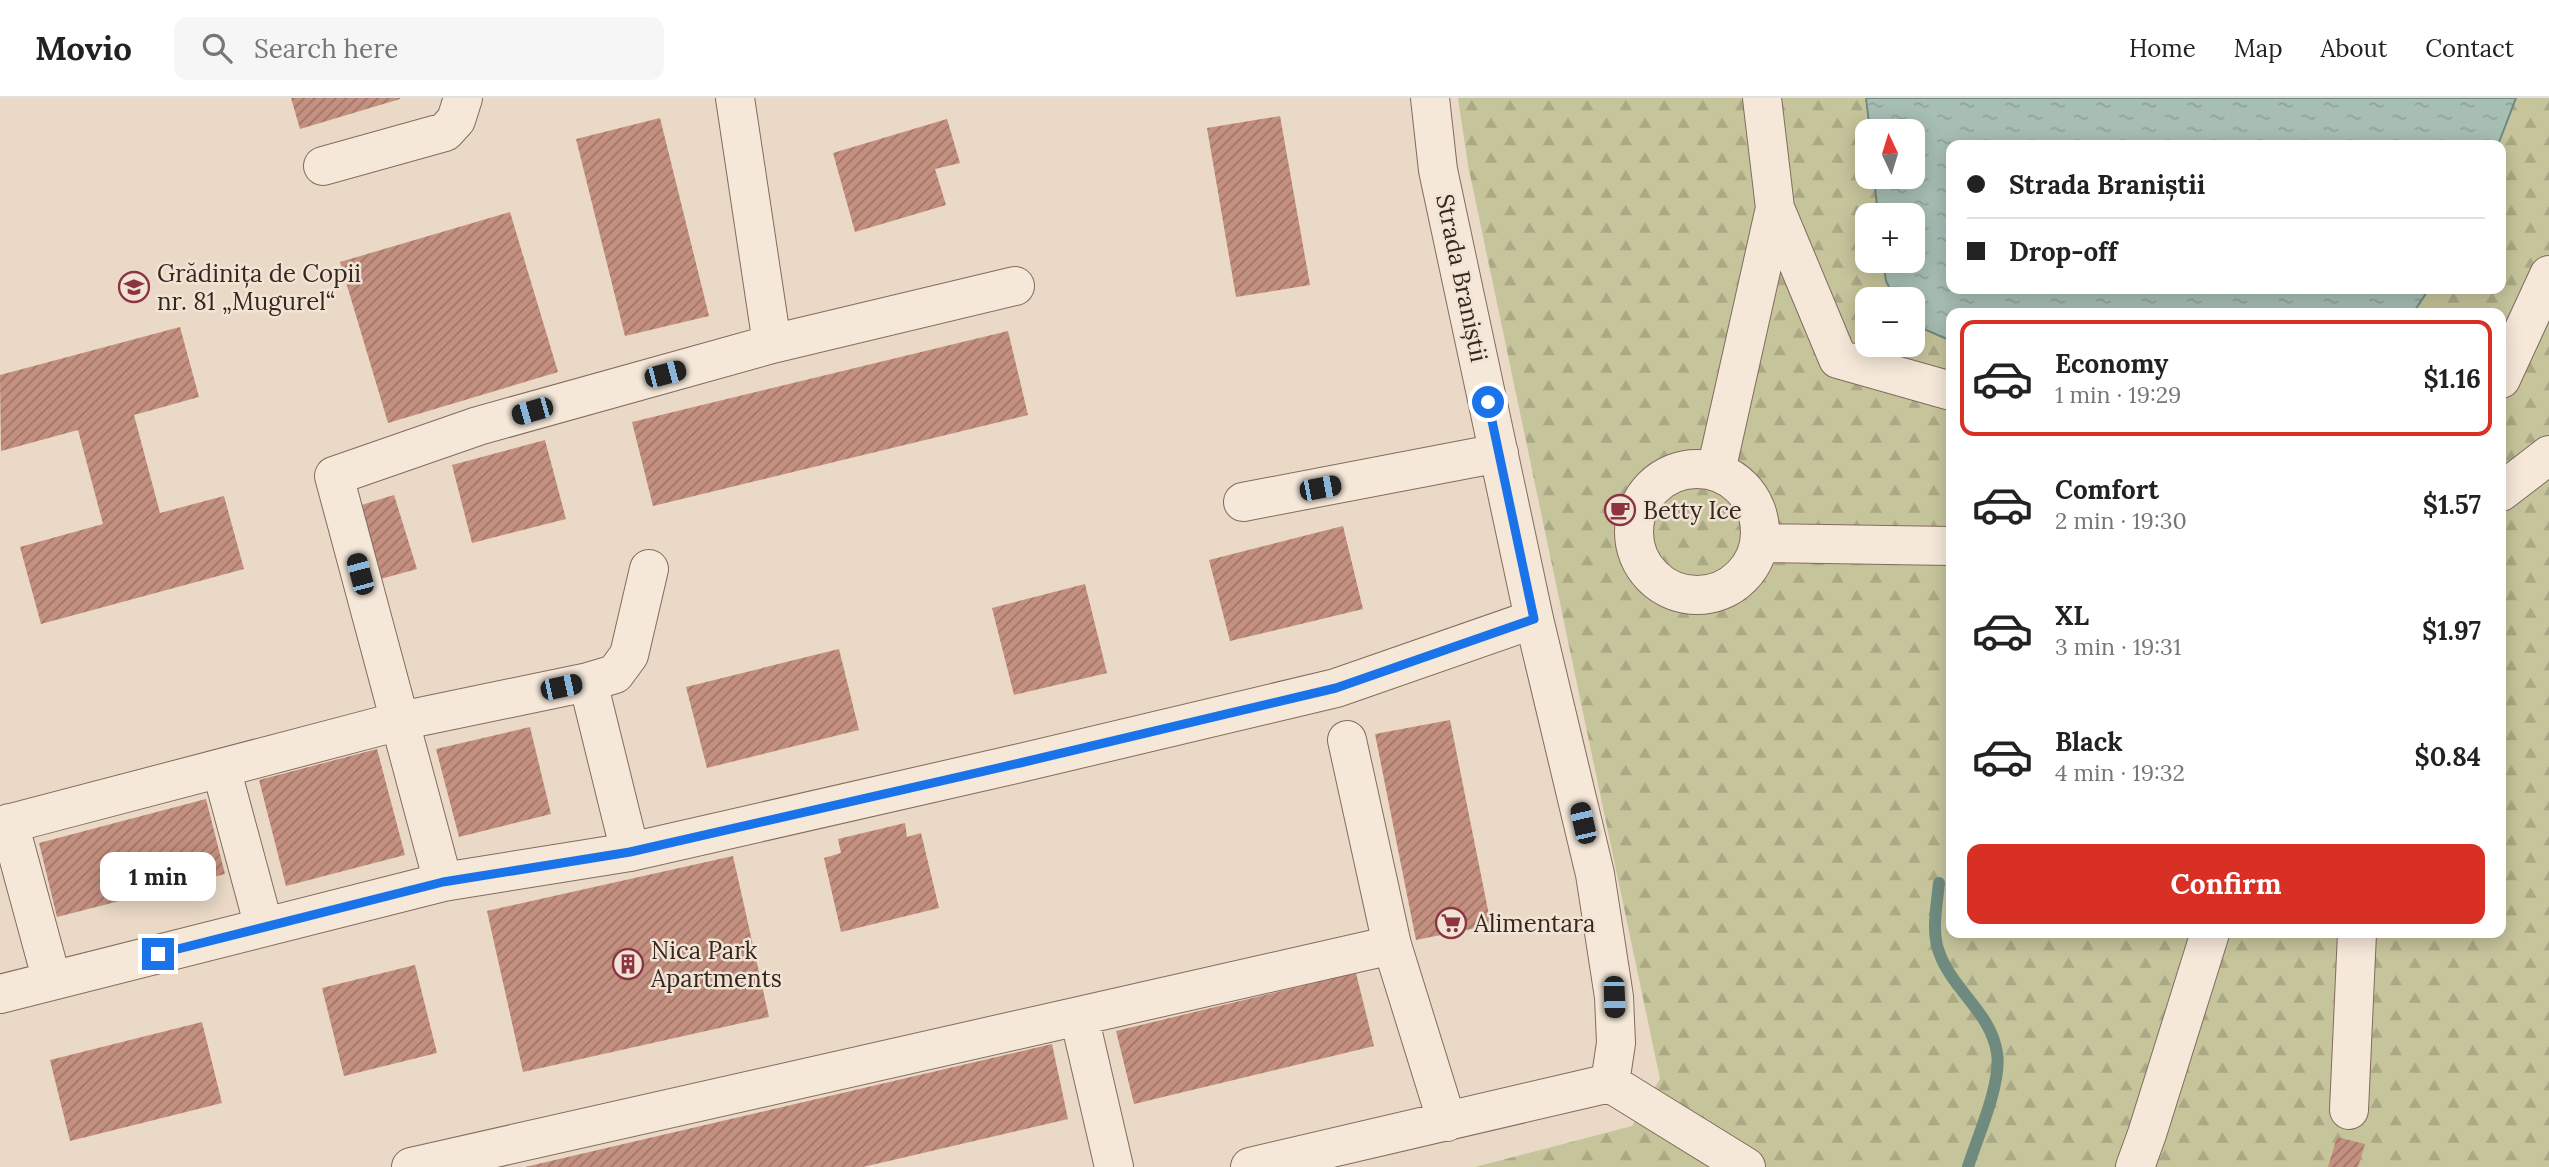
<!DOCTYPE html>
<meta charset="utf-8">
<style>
body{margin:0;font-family:Lora,serif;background:#f6f6f6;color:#222;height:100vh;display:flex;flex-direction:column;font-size:26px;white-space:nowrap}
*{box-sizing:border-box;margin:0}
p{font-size:23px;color:#767676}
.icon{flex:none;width:38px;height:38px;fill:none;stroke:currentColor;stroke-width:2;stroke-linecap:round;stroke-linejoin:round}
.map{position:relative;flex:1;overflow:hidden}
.details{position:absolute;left:1946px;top:210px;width:560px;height:630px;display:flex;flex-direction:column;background:#fff;border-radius:14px;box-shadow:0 4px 18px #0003}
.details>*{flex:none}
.guide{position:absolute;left:1946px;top:42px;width:560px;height:154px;border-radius:14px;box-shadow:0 4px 18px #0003;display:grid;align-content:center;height:154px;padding:0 21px;background:#fff}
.needle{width:46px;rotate:356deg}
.tools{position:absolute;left:1855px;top:21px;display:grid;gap:14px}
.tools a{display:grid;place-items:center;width:70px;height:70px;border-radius:14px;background:#fff;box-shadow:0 4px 18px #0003;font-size:35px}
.end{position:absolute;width:32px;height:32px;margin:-16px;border:9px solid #1a73e8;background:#fff;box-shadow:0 0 0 4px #fff}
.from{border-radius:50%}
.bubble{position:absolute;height:49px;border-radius:14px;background:#fff;box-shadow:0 4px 18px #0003;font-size:23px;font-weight:700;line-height:49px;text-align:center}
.car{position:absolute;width:21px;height:42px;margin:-21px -10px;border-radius:9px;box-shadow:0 0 5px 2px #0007;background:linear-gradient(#222 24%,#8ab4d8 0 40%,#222 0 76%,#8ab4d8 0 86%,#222 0)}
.guide b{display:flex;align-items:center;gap:24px;height:66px;font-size:26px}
.guide b+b{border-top:2px solid #e0e0e0}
.guide i{width:18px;height:18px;background:#222}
ul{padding:12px 0 0;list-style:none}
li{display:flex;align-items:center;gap:21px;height:116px;margin:0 14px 10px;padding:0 7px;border:4px solid transparent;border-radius:14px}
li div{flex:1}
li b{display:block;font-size:26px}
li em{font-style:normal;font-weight:700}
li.selected{border-color:#d93025}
li>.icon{width:63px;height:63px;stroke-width:1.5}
.primary-button{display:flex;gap:14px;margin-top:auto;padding:14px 21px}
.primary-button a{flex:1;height:80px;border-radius:14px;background:#d93025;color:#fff;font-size:28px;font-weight:700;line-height:80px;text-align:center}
header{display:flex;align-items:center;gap:42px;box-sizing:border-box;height:98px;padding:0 35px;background:#fff;border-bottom:2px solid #e0e0e0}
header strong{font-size:33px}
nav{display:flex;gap:38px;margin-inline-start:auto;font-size:24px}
.search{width:490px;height:63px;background:#f6f6f6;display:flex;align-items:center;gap:18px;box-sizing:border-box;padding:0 24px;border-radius:14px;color:#767676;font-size:26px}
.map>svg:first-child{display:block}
.forest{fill:url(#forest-firs)}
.water{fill:url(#water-ripples);stroke:#6f8b7f;stroke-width:2}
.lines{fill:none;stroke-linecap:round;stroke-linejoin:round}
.stream{stroke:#6f8b7f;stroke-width:12}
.building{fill:url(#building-hatch)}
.minor-casing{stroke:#836b5e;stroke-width:40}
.minor{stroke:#f5e8d9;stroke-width:38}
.route{stroke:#1a73e8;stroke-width:9}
.labels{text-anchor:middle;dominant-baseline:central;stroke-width:5;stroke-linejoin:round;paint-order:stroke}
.poi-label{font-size:24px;fill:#352620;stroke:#f2e4d5;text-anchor:start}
.street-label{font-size:24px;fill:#352620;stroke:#f2e4d5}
</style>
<header>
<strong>Movio</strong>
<div class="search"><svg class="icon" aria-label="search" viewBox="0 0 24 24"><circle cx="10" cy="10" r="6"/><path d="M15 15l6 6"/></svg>Search here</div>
<nav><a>Home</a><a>Map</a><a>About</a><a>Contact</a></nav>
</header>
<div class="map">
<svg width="2549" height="1069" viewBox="0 0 2549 1069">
<defs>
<pattern id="forest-firs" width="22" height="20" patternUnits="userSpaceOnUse" patternTransform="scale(1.75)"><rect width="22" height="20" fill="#c6c49b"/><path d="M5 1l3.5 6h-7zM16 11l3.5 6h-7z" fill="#aba885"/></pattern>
<pattern id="water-ripples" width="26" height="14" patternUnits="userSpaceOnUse" patternTransform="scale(1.75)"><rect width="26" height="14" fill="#a7beb3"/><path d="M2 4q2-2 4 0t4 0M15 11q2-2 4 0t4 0" fill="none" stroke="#90a39a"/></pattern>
<pattern id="building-hatch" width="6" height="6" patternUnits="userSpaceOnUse" patternTransform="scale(1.75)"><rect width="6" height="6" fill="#c49080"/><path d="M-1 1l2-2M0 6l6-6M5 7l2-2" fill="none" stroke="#a07568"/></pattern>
</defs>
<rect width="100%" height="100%" fill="#e9d9c6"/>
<path class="forest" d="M1458 0H1866L1870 33H1867V79H1874L1878 117H1867V163H1883L1886 183 1895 201H1867V247H1913V226L1951 243V835H2501V215H2413L2429 191H2501V47H2498L2516 0H2549V1069H1475L1632 1028 1660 981 1468 67Z"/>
<path class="water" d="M1866 0H2516L2498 47H1951V191H2429L2413 215H1951V243L1913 226V201H1895L1886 183 1883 163H1913V117H1878L1874 79H1913V33H1870Z"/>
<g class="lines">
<path class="stream" d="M1939 785C1937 807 1931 833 1939 854 1952 892 1991 914 1997 955 2002 985 1977 1040 1968 1069"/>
</g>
<path class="building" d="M291 0H400V1L300 31Z
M1280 18 1310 187 1236 199 1207 30Z
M660 20 709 218 625 238 576 41Z
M947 21 960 65 935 71 946 107 855 134 833 55Z
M510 114 558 274 388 325 340 164Z
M180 229 199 299 134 317 160 415 224 398 244 471 41 526 20 449 103 426 78 332 1 353 0 277Z
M1008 233 1028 317 653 408 632 324Z
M545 342 566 421 472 445 452 367Z
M394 397 417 471 377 482 355 409Z
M1343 428 1363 511 1230 543 1209 462Z
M1085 486 1107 575 1014 597 992 510Z
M839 551 859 632 707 670 686 589Z
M1450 622 1491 827 1416 842 1375 636Z
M530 629 551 716 459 739 436 651Z
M377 651 405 757 286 788 259 682Z
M206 701 225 776 57 819 39 745Z
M905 725 907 739 921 735 939 810 841 834 824 760 841 755 838 741Z
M733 758 769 919 523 974 487 813Z
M415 867 437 955 344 978 322 890Z
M1356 875 1374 948 1134 1006 1116 933Z
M202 924 222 1005 70 1043 50 962Z
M1052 946 1068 1021 863 1069H525Z
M2337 1039 2365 1046 2358 1069H2328Z"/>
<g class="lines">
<g class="minor-casing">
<path id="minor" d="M735 0 772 246
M1430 0 1438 72 1534 521 1595 776 1614 899 1616 945 1610 985
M1762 0 1775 110 1838 261 1951 293
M323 68 445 34 456 22 463 0
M2501 281 2549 177
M1634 434a63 63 0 1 1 126 0a63 63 0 1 1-126 0Z
M1716 373 1775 110
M2501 394 2549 357
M1243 404 1499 355
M1760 445 1951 448
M588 584 630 754
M1347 642 1392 847 1447 1024
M221 670 264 829
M9 725 52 883
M0 728 400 623 588 584 615 576 629 557 649 471
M443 784 334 378 478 328 772 246 1015 188
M0 896 443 784 630 754 1020 665 1336 590 1534 521
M1610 985 1746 1069
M2349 1012 2357 835
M411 1069 1079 918
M1114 1069 1079 918 1392 847
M1250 1069 1610 985
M2135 1069 2147 1036 2210 835"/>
</g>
<use href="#minor" class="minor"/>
</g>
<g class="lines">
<path class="route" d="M158 856 443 784 630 754 1020 665 1336 590 1534 521 1488 304"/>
</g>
<defs>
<g id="school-ring" transform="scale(1.575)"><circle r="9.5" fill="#f2e4d5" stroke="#8c3444" stroke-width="1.5"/><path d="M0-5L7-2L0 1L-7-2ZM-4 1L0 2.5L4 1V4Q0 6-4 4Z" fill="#8c3444"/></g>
<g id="cafe-ring" transform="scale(1.575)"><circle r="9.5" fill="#f2e4d5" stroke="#8c3444" stroke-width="1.5"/><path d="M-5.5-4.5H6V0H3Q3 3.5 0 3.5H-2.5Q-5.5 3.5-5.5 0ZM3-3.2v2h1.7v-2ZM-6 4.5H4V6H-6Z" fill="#8c3444"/></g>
<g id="supermarket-ring" transform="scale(1.575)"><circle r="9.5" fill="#f2e4d5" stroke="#8c3444" stroke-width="1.5"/><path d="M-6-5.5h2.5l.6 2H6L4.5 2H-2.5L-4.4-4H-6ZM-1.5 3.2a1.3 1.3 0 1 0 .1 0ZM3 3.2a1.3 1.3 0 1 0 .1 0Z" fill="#8c3444"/></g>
<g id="building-ring" transform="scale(1.575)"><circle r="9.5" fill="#f2e4d5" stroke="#8c3444" stroke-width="1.5"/><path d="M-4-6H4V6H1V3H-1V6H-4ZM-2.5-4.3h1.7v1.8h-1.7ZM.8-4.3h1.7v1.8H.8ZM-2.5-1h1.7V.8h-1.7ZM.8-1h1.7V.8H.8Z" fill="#8c3444"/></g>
</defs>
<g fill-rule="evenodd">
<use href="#school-ring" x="134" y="189"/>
<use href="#cafe-ring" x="1620" y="412"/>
<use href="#supermarket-ring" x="1451" y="825"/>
<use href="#building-ring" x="628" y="866"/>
</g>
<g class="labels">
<g class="poi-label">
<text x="157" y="175">Grădinița de Copii<tspan x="157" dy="28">nr. 81 „Mugurel“</tspan></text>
<text x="1643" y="412">Betty Ice</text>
<text x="1474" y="825">Alimentara</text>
<text x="651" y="852">Nica Park<tspan x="651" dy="28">Apartments</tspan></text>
</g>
<g class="street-label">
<text transform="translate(1462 180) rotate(78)">Strada Braniștii</text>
</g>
</g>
</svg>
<div class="tools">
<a><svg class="needle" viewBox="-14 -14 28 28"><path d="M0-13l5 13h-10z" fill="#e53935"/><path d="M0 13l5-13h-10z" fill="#767676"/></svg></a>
<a>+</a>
<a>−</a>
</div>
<i class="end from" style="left:1488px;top:304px"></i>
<i class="end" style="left:158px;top:856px"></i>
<div class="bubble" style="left:100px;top:754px;width:116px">1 min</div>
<i class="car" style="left:665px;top:276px;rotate:75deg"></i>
<i class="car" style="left:532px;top:313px;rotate:254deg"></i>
<i class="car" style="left:1320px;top:390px;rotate:79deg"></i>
<i class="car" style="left:360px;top:476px;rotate:345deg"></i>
<i class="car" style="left:561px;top:589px;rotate:78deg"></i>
<i class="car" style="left:1583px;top:725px;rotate:347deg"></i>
<i class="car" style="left:1614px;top:899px;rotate:178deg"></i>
<div class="guide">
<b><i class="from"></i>Strada Braniștii</b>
<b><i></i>Drop-off</b>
</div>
<section class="details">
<ul>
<li class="selected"><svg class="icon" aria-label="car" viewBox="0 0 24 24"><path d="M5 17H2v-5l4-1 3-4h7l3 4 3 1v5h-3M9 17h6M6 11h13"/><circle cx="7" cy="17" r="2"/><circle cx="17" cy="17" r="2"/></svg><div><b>Economy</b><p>1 min · 19:29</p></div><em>$1.16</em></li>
<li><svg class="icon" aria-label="car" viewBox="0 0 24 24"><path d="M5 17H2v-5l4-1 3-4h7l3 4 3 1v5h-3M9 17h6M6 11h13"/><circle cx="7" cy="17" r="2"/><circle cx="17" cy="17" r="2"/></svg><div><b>Comfort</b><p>2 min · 19:30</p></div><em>$1.57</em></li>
<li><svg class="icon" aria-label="car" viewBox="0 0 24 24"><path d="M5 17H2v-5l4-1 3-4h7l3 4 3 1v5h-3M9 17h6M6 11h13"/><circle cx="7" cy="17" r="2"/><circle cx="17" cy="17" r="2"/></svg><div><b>XL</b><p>3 min · 19:31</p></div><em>$1.97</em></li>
<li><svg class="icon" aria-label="car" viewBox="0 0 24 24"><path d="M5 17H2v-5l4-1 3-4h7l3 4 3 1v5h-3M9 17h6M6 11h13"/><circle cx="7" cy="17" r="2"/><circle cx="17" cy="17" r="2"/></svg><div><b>Black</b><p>4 min · 19:32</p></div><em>$0.84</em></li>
</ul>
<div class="primary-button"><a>Confirm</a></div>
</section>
</div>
